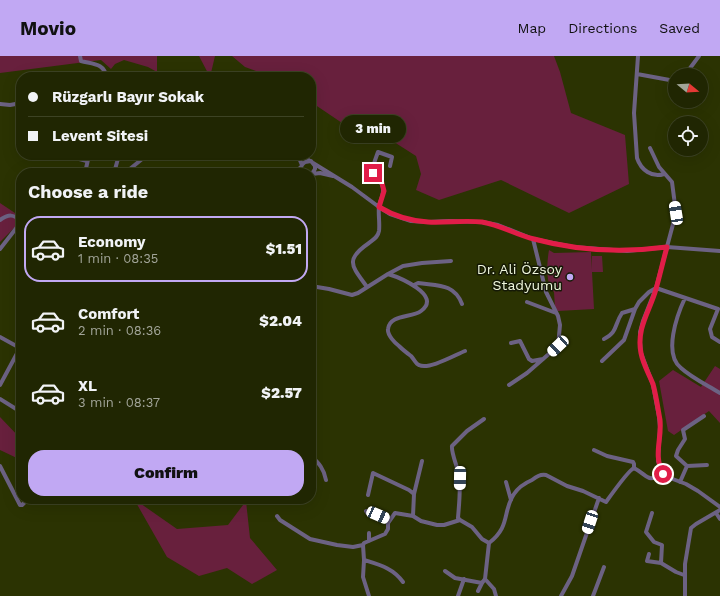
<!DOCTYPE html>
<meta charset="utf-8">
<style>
body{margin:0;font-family:"Work Sans",sans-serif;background:#2d3211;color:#f1f3f6;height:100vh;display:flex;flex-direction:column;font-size:15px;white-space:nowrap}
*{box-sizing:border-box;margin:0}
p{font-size:13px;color:#a2a599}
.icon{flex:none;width:22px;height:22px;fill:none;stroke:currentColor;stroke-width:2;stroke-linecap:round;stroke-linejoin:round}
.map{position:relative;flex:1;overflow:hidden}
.sheet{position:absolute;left:16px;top:112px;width:300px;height:336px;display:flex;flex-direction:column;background:#202602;border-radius:16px;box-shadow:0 4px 16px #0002,0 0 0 1px #3d4324}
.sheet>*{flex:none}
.hud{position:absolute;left:16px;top:16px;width:300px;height:88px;border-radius:16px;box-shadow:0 4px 16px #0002,0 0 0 1px #3d4324;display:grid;align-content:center;height:88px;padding:0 12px;background:#202602}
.needle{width:26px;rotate:108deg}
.tools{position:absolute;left:668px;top:12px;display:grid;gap:8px}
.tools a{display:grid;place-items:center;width:40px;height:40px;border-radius:50%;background:#202602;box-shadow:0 4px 16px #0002,0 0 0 1px #3d4324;font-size:20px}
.end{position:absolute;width:18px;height:18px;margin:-9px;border:5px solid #e11d48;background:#fff;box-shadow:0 0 0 2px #fff}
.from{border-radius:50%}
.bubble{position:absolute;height:28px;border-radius:14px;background:#202602;box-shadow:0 4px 16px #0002,0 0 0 1px #3d4324;font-size:13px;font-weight:800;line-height:28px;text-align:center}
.car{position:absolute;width:12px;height:24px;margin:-12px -6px;border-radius:5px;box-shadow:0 0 3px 1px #0007;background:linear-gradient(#fff 24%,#345 0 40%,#fff 0 76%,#345 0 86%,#fff 0)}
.hud b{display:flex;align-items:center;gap:14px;height:38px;font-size:15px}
.hud b+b{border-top:1px solid #3d4324}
.hud i{width:10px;height:10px;background:#f1f3f6}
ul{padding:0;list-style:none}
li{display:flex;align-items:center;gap:12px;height:66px;margin:0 8px 6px;padding:0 4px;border:2px solid transparent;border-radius:16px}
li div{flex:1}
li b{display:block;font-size:15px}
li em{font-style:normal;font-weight:800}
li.active{border-color:#c1a8f3}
li>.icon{width:36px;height:36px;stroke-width:1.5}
h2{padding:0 12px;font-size:18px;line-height:48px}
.button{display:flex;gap:8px;margin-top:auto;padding:8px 12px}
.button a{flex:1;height:46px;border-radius:16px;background:#c1a8f3;color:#111;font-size:16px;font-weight:800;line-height:46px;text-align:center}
header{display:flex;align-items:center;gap:24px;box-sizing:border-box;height:56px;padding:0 20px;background:#c1a8f3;color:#111}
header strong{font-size:19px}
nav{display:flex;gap:22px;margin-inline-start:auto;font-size:14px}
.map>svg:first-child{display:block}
.green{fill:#68203d}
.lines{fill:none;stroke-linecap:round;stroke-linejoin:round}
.minor{stroke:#6c6283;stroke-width:4}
.route{stroke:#e11d48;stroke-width:5}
.poi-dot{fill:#c1a8f3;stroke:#151906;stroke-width:1.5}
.labels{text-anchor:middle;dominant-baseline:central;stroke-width:3;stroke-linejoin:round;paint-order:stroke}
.poi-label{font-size:14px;fill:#eff6dc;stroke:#151906;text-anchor:end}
</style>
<header>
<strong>Movio</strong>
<nav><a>Map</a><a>Directions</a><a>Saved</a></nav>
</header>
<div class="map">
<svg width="720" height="540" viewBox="0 0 720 540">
<rect width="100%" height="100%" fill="#2b3302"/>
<path class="green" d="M0 0H157V16L148 11 124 4 115 8 111 13 101 4 0 17Z
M199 0H215L210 21Z
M232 0H554L560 16 571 57 625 79 629 128 569 157 501 124 439 144 416 134 421 118 416 100 380 77 348 71 311 46V21H272L245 11Z
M0 147 15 157 19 167 0 186Z
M549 194 554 197 591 196 592 214V200H602L603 216H592L594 253 558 255 555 252 554 236C545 229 547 205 549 194Z
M715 310 720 313V367L709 355 674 379 668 375 659 325 673 314 701 331Z
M0 361 21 383V404L0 394Z
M134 443 177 473 228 469 246 445 250 482 277 514 252 528 227 512 199 520 167 501Z"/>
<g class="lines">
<path class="minor" d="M80 0 81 5C92 8 105 7 106 21
M638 0 634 57 637 102C641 114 652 122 664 118
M637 18 675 25
M685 19 699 0
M0 48 10 49 21 47
M650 92 659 111 672 126 676 157 656 232 643 265 640 276V286L641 297 653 329 659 361 660 371 658 405 663 418
M64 99 87 105
M296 99 299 102 302 109
M300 99 310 105
M313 107 352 131 379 151 390 158 411 165 429 166 449 165 482 166 498 169 533 183 573 191 627 195 667 191 720 195
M85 117 89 99
M114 117 119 99
M125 117 147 99
M295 117 301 111
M303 117C299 113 301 109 305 106L311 105 315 110V113L311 119
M312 118 320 117 333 120
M0 164C9 158 13 158 21 165
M0 193 21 166
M388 218C398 221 443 239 421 255 412 262 390 258 388 273 387 279 395 287 399 290 403 294 407 297 411 300 414 303 416 308 419 309 429 314 455 299 465 295
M414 229 418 227C437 230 454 227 462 248
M311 230 329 233 352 239 358 237 388 218 403 210 422 207 451 205
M367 231C352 210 344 204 369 187 374 183 378 181 379 175 380 167 378 158 379 150 380 145 383 140 383 135 384 125 375 124 373 117 372 110 376 102 378 96L392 101 390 110
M685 242C677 259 663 298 681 312 692 322 707 329 720 337
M527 246 556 257
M0 281 20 292
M604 283C618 276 614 269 622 257L635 253
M511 287 520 285 529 303 532 305 543 303
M602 305 624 284 635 253 639 246 649 236 656 232 718 253 710 273 712 281 720 286
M0 329 21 290
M509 329 527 317 558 290 560 269 558 260 546 236 533 183
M0 343 21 356
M704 360 683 374 685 383 678 394 676 400 687 410 707 409
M594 394 607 400 633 406 634 408V412
M311 400C319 407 324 413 326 424
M0 410 20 449H22L28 443
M506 426 511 444
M680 426 687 410
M368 439 373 417 409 434 414 438
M366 455C368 460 373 460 378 459L389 464
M652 457 646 476 654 486 662 489 661 507
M716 457 720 463
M277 460 280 464 310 483 337 489 353 491 363 489 364 487 385 478 388 473V467L395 457 413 460 421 465 437 469H444L460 464 472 471 482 483 489 487
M413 460 414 438 422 405
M460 464 458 462C459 448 461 433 459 420 458 412 451 397 452 390L467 375 484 363
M369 477V485
M489 487C511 470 502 456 514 438 518 432 525 427 532 424 536 421 540 418 546 419L567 430 583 435 606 446C611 439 629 414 634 412 649 420 646 427 663 418L670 422 686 428 698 435 720 451
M489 487 485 523 494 533 496 540
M363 489 364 504 363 521 369 540
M649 498 647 505 661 507 676 516 684 519
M364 504C380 509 393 512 403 526
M445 515 455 522 482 527 485 523
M478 535 482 527
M458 540 464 523
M561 540 572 520 599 442
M593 540 604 511
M685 540V508L691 472 696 468 720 454"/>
</g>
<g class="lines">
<path class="route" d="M373 117 382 127 384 135 379 151C394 160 410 165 428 166 446 167 464 164 482 166 501 169 516 179 534 183 578 195 622 197 667 191 663 205 660 219 656 233 650 255 636 272 641 297 643 308 649 318 653 328 656 339 658 353 660 364 662 384 653 398 663 418"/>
</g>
<circle class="poi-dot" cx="570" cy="221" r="4"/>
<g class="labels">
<g class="poi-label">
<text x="562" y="213">Dr. Ali Özsoy<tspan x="562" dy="16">Stadyumu</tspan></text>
</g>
</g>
</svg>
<div class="tools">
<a><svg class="needle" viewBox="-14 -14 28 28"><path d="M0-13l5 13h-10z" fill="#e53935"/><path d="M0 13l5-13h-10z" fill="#a2a599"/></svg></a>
<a><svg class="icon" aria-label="locate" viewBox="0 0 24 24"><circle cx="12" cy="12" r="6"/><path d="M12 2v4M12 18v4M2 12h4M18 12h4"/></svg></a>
</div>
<i class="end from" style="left:663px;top:418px"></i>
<i class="end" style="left:373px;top:117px"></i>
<div class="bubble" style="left:340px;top:59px;width:66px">3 min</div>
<i class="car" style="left:676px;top:157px;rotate:351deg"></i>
<i class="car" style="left:558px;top:290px;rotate:227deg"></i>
<i class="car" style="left:460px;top:422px;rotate:181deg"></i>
<i class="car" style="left:378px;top:459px;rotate:114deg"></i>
<i class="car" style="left:590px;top:466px;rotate:198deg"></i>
<div class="hud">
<b><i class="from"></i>Rüzgarlı Bayır Sokak</b>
<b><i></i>Levent Sitesi</b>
</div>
<section class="sheet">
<h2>Choose a ride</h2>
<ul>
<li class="active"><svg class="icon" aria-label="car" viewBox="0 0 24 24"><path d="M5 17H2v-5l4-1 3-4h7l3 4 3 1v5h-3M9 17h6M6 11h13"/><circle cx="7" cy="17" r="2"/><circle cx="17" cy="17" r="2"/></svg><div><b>Economy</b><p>1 min · 08:35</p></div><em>$1.51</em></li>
<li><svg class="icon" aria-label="car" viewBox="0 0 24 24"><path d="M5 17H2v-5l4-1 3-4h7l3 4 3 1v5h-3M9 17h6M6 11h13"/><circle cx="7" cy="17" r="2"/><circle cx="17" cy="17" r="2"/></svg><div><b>Comfort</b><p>2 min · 08:36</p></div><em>$2.04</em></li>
<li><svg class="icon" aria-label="car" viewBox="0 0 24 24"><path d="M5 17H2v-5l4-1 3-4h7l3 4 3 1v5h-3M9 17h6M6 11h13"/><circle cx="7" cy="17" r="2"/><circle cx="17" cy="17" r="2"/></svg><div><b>XL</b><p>3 min · 08:37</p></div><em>$2.57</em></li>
</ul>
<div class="button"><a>Confirm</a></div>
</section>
</div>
